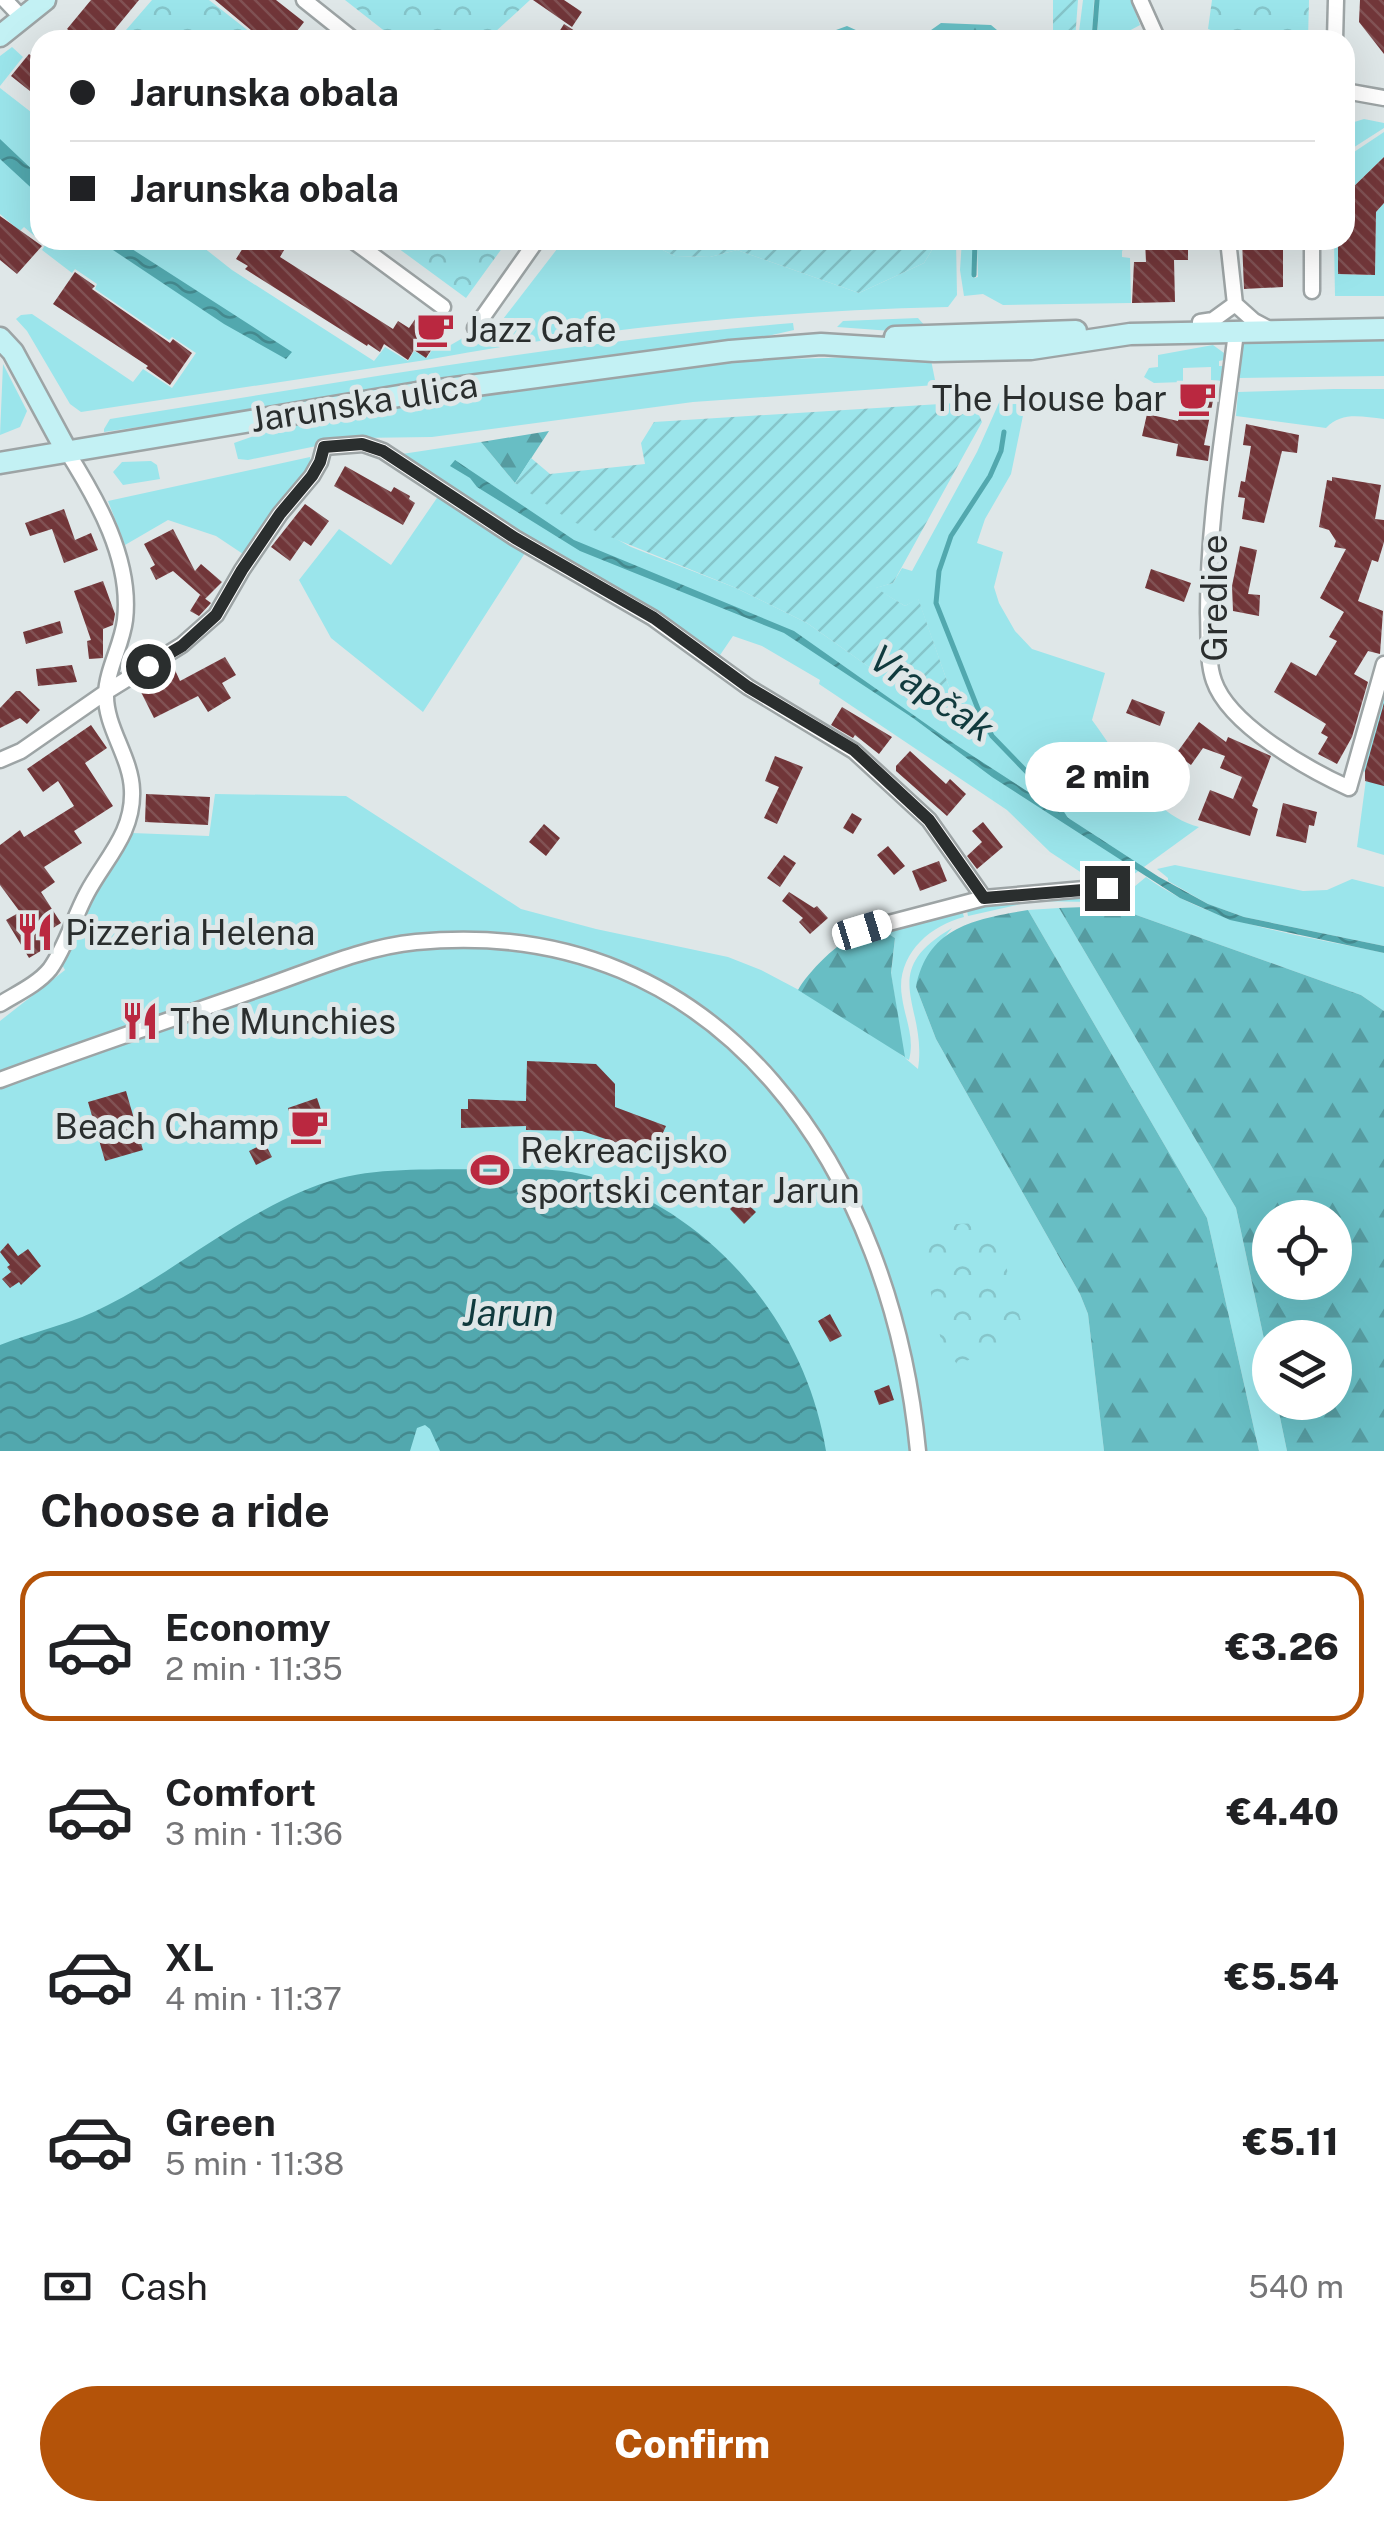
<!DOCTYPE html>
<meta charset="utf-8">
<style>
body{margin:0;font-family:"Public Sans",sans-serif;background:#f6f6f6;color:#202124;height:100vh;display:flex;flex-direction:column;font-size:38px;white-space:nowrap}
*{box-sizing:border-box;margin:0}
p{font-size:32px;color:#757577}
.icon{flex:none;width:55px;height:55px;fill:none;stroke:currentColor;stroke-width:2;stroke-linecap:round;stroke-linejoin:round}
.map{position:relative;height:1451px;overflow:hidden}
.details{display:flex;flex-direction:column;background:#fff;flex:1}
.details>*{flex:none}
.guide{position:absolute;left:30px;top:30px;width:1325px;height:220px;border-radius:30px;box-shadow:0 10px 40px #0002;display:grid;align-content:center;height:220px;padding:0 40px;background:#fff}
.tools{position:absolute;left:1252px;top:1200px;display:grid;gap:20px}
.tools a{display:grid;place-items:center;width:100px;height:100px;border-radius:50%;background:#fff;box-shadow:0 10px 40px #0002;font-size:50px}
.end{position:absolute;width:45px;height:45px;margin:-22px;border:12px solid #2a2e2e;background:#fff;box-shadow:0 0 0 5px #fff}
.from{border-radius:50%}
.bubble{position:absolute;height:70px;border-radius:35px;background:#fff;box-shadow:0 10px 40px #0002;font-size:32px;font-weight:800;line-height:70px;text-align:center}
.car{position:absolute;width:30px;height:60px;margin:-30px -15px;border-radius:12px;box-shadow:0 0 8px 2px #0007;background:linear-gradient(#fff 24%,#345 0 40%,#fff 0 76%,#345 0 86%,#fff 0)}
.guide b{display:flex;align-items:center;gap:35px;height:95px;font-size:38px}
.guide b+b{border-top:2px solid #e0e0e0}
.guide i{width:25px;height:25px;background:#202124}
ul{padding:0;list-style:none}
li{display:flex;align-items:center;gap:30px;height:150px;margin:0 20px 15px;padding:0 20px;border:5px solid transparent;border-radius:30px}
li div{flex:1}
li b{display:block;font-size:38px}
li em{font-style:normal;font-weight:800}
li.current{border-color:#b45309}
li>.icon{width:90px;height:90px;stroke-width:1.5}
h2{padding:0 40px;font-size:45px;line-height:120px}
.pay{display:flex;align-items:center;gap:25px;height:110px;padding:0 40px;font-size:38px}
.pay p{margin-inline-start:auto}
.button{display:flex;gap:20px;margin-top:auto;padding:20px 40px}
.button a{flex:1;height:115px;border-radius:60px;background:#b45309;color:#fff;font-size:40px;font-weight:800;line-height:115px;text-align:center}
.map>svg:first-child{display:block}
.grass{fill:#9be5eb}
.forest{fill:url(#forest-firs);fill-rule:evenodd}
.park{fill:url(#park-crowns)}
.garden{fill:url(#garden-furrows)}
.water{fill:url(#water-waves)}
.lines{fill:none;stroke-linecap:round;stroke-linejoin:round}
.stream{stroke:#52a8ae;stroke-width:5}
.building{fill:url(#building-back-hatch)}
.street-casing{stroke:#9da4a5;stroke-width:19}
.secondary-casing{stroke:#9da4a5;stroke-width:25}
.street{stroke:#fff;stroke-width:14}
.secondary{stroke:#c3f1f4;stroke-width:20}
.route{stroke:#2a2e2e;stroke-width:12}
.labels{text-anchor:middle;dominant-baseline:central;stroke-width:10;stroke-linejoin:round;paint-order:stroke}
.poi-label{font-size:35px;fill:#2a2e2e;stroke:#dfe7e8;text-anchor:start}
.street-label{font-size:35px;fill:#2a2e2e;stroke:#dfe7e8}
.water-label{font-size:38px;font-style:italic;fill:#103a3d;stroke:#dfe7e8}
</style>
<div class="map">
<svg width="1384" height="1451" viewBox="0 0 1384 1451">
<defs>
<pattern id="forest-firs" width="22" height="20" patternUnits="userSpaceOnUse" patternTransform="scale(2.5)"><rect width="22" height="20" fill="#68bec4"/><path d="M5 1l3.5 6h-7zM16 11l3.5 6h-7z" fill="#569ba0"/></pattern>
<pattern id="park-crowns" width="20" height="18" patternUnits="userSpaceOnUse" patternTransform="scale(2.5)"><rect width="20" height="18" fill="#9be5eb"/><path d="M2 6a3 3 0 1 1 6 0M12 15a3 3 0 1 1 6 0" fill="none" stroke="#86c5ca"/></pattern>
<pattern id="garden-furrows" width="10" height="10" patternUnits="userSpaceOnUse" patternTransform="scale(2.5)"><rect width="10" height="10" fill="#9be5eb"/><path d="M-1 1l2-2M0 10L10 0M9 11l2-2" fill="none" stroke="#86c5ca"/></pattern>
<pattern id="water-waves" width="16" height="10" patternUnits="userSpaceOnUse" patternTransform="scale(2.5)"><rect width="16" height="10" fill="#52a8ae"/><path d="M0 5q4-4 8 0t8 0" fill="none" stroke="#44898e"/></pattern>
<pattern id="building-back-hatch" width="6" height="6" patternUnits="userSpaceOnUse" patternTransform="scale(2.5)"><rect width="6" height="6" fill="#713639"/><path d="M-1 5l2 2M0 0l6 6M5-1l2 2" fill="none" stroke="#815254"/></pattern>
</defs>
<rect width="100%" height="100%" fill="#dfe7e8"/>
<path class="grass" d="M1083 0H1094L1092 40H1078Z
M1099 0H1131L1140 25 1127 32 1131 40H1097Z
M12 47 23 57 0 86V56Z
M0 88 40 119V240H194L232 270 374 361 385 347 408 361 414 351 427 358 437 342 449 346 468 335 490 336 564 240H642L675 256 710 257 737 250 859 293 924 263 938 240H956L957 295 948 307C773 311 598 328 426 360L81 412 70 404 27 331 16 319 21 315 32 314 133 382 143 369 172 388 196 353 172 337 169 340 95 289 97 284 75 269 72 273 42 250 45 245 24 227 20 231 0 214Z
M1364 119 1384 123V128L1345 153 1351 123Z
M1384 132V157L1352 188 1345 182V158Z
M1384 203V296H1335L1334 240H1338V274L1375 275 1376 212Z
M962 240H973L974 278 978 277 977 240H1131L1122 251V257L1130 258 1131 303 1003 305 983 294 964 296 960 270Z
M918 318 926 327 905 332 837 327 843 321Z
M793 323 794 330 759 338 569 361 160 424 104 432V429L110 419C337 383 564 342 793 323Z
M1384 339V376L1238 378 1241 346 1247 340Z
M1213 345 1224 353V360L1219 361V366H1224L1222 381 1211 380V367L1183 368V382L1154 383 1144 377 1149 368 1158 367V355Z
M930 355 936 385 693 402 432 437 356 438 248 460 238 459 234 443 282 426 457 395 714 361Z
M3 364 27 411 20 427 0 435Z
M1334 389H1384V419C1362 417 1342 411 1326 428L1236 416 1238 392Z
M1002 396H1027L1011 474 985 519 977 543 1003 552 994 587 999 603 1015 631 1032 649 1105 673 1092 720C1120 758 1151 815 1199 827L1126 880 1097 883 1050 852 1007 810 819 684 820 680 762 646 733 636 718 658 402 457V454L481 442 515 483 631 547 736 588 807 623 961 732 967 724 953 698 918 599 905 606 875 588 893 583 902 568 912 571 977 452Z
M310 457 311 464 246 556 216 536 168 520 125 545 108 501Z
M151 461 157 465 160 479 123 485 113 472 122 462Z
M439 495 525 553 423 712 331 638 299 580 339 529 391 565Z
M1384 694V855L1357 847 1367 772 1362 771 1375 717H1379Z
M215 794 346 796 521 909 596 929 728 957 761 970 814 998 890 1045 904 1057 891 974 895 938 884 931 961 907 964 917C928 926 895 957 902 997 905 1019 915 1037 909 1060L905 1058 918 1069C928 1005 875 973 952 928L928 957 916 987 936 1039 1080 1294 1088 1314 1104 1451H0V1021L65 970 60 961 97 886 132 833 209 836Z
M1175 865 1303 891 1327 890 1352 879 1384 887V946L1244 917 1208 904 1168 881V878L1157 869Z
M1146 877C1215 927 1303 935 1384 953V1011L1361 995 1111 906Z
M1108 890 1115 891 1091 902 1034 901 968 916 966 906Z
M1059 908 1236 1208 1270 1367V1402L1277 1403 1287 1451H1259L1207 1218 1028 910Z"/>
<path class="forest" d="M941 23 991 25 1009 40H917Z
M847 26 878 40H826L825 34Z
M549 431 515 483 481 442Z
M1111 906 1361 995 1384 1011V1451H1287L1277 1403 1335 1402V1338H1270V1367L1236 1208 1059 908ZM1270 1218H1335V1282H1270Z
M1028 910 1207 1218 1259 1451H1104L1088 1314 1080 1294 936 1039 916 987C928 926 976 919 1028 910Z
M884 931 895 938 891 973 905 1057 798 990C807 973 840 940 859 933 866 931 876 932 884 931Z"/>
<path class="park" d="M152 0H209L260 40H138L126 30Z
M345 0H530L494 33 502 40H396Z
M1212 0H1309L1308 40H1238L1208 29Z
M387 240H508L466 298Z
M981 1223 1006 1266 1021 1321 1003 1348 957 1364 942 1345 919 1238 934 1225Z"/>
<path class="garden" d="M1053 0H1078L1075 40H1053Z
M642 240H938L924 263 859 293 737 250 710 257 675 256Z
M956 403 976 408 982 422 893 583 876 588 905 606 918 598 953 698 967 724 962 733 807 623 736 588 571 521 515 483 531 458 550 474 645 464 641 443 654 422Z"/>
<path class="water" d="M0 139 40 177V196L0 159Z
M98 240H118L292 352 286 359 224 324Z
M455 460 574 540 794 631 956 745 1159 877 1208 904 1244 917 1384 946V953L1230 920 1180 898 992 777 913 718 784 633 580 551 477 487 470 478 450 466Z
M475 1169C511 1170 554 1166 589 1176 713 1212 806 1325 826 1451H440L430 1429 425 1425 417 1428 410 1451H0V1345C35 1331 75 1323 108 1305 183 1267 248 1207 330 1181 376 1167 426 1170 475 1169Z"/>
<g class="lines">
<path class="stream" d="M1094 40 1097 0
M974 275 975 240
M1004 432 1001 451 990 476 951 536 939 571 936 603 978 709 992 736 1053 799 1065 818"/>
</g>
<path class="building" d="M91 0H139L106 40H64L71 32 67 29Z
M215 0H276L304 22 290 40H263Z
M533 0H564L582 12 572 27Z
M1360 0H1384V54L1359 22Z
M564 24 589 40H554Z
M29 54 40 62V99L11 76Z
M1384 157V203L1376 212 1375 275 1338 274V240H1345V195Z
M0 216 42 246 17 274 0 260Z
M248 240H290L280 257 393 329 398 321 409 328 418 315 443 332 426 358 414 350 408 360 384 344 380 352 368 344 367 346 245 269 248 266 236 259Z
M1145 240H1188V260H1174L1175 302 1132 303 1134 262H1146Z
M1242 240H1283V287L1244 289Z
M75 272 95 286 92 289 170 343 173 339 192 353 170 385 146 368 148 366 53 304Z
M1183 394 1214 396 1204 445 1210 446 1208 461 1176 456 1178 444 1142 436 1147 414 1178 421Z
M1246 424 1299 435 1297 453 1282 451 1264 523 1242 519 1245 498 1238 497 1241 481 1245 482 1251 446 1243 445Z
M345 466 391 492 394 487 410 496 409 499 415 503 403 525 334 486Z
M1332 477 1381 485 1375 519 1384 520V542L1378 562 1372 560 1358 601 1383 611 1380 654 1368 651 1354 674 1368 682 1352 737 1337 764 1318 754 1328 737 1321 733 1326 724 1274 692 1291 662 1316 676 1337 641 1329 637 1344 612 1320 598 1346 549 1334 547 1336 541 1329 530 1319 527 1327 480 1332 481Z
M305 504 329 521 311 546 304 541 290 561 271 547Z
M64 509 75 540 91 533 98 550 64 563 52 529 30 536 25 523Z
M173 529 195 571 201 564 222 582 205 599 173 571 156 580 150 568 155 565 144 544Z
M1240 546 1257 550 1248 594 1260 595 1259 616 1233 611 1232 586Z
M1151 569 1191 583 1184 602 1145 588Z
M103 581 115 614 113 625 103 629V658L89 659 87 641 91 640 74 591Z
M200 595 211 603 199 616 190 611Z
M60 621 63 633 26 644 23 632Z
M225 657 236 675 222 683 231 698 208 712 198 696 154 718 139 688 175 670 180 681Z
M72 665 77 682 38 686 36 669Z
M16 691H20L40 710 27 724 20 718 0 728V708Z
M1132 699 1165 712 1160 726 1126 713Z
M1384 703V786L1365 781V771Z
M842 707 892 737 879 754 855 735 853 738 831 725Z
M1199 722 1226 742 1228 737 1271 756 1252 806 1258 809 1250 836 1198 820 1210 790 1233 799 1242 777 1220 768 1225 756 1203 748 1191 765 1176 754Z
M91 725 107 748 85 763 113 806 74 831 82 843 44 867 55 882 41 892 61 923 42 935 49 946 29 958 6 920 20 912 0 885V845L20 830 24 837 74 806 58 781 43 792 27 769Z
M910 751 946 784 950 779 966 794 947 816 896 771V766Z
M775 756 803 767 777 824 764 818 779 787 765 781Z
M146 794 210 797 208 825 145 822Z
M1283 803 1317 812 1314 826 1309 825 1306 843 1276 836Z
M852 813 862 819 853 834 843 828Z
M983 822 1003 847 977 869 967 856 982 842 972 831Z
M544 824 560 838 546 856 529 842Z
M888 846 905 866 894 875 877 855Z
M784 855 796 863 780 887 767 878Z
M939 861 947 881 920 891 912 871Z
M789 892 814 908 817 906 828 918 810 934 799 922 803 918 782 901Z
M527 1061 596 1064 615 1084V1107L666 1126 653 1155 582 1131 526 1130V1126L461 1128V1109H468V1099L526 1101Z
M126 1091 143 1150 105 1161 88 1102Z
M317 1098 327 1128 297 1137 288 1108Z
M265 1143 272 1157 256 1165 249 1151Z
M741 1198 756 1212 744 1224 730 1209Z
M8 1243 18 1256 28 1249 41 1266 21 1285 19 1282 10 1288 2 1279 11 1272 7 1267 10 1265 0 1252Z
M830 1314 842 1336 830 1342 818 1321Z
M889 1385 894 1400 879 1405 874 1391Z"/>
<g class="lines">
<g class="street-casing">
<path id="street" d="M5 0 23 19
M304 0 354 40
M1140 0 1158 40
M1335 40 1336 0
M1345 91 1384 98
M352 240 443 307
M1228 240 1235 304 1254 321 1271 330
M1312 240V291
M1200 322 1213 320 1235 304
M475 328 537 240
M1236 332C1225 425 1208 519 1208 613 1209 633 1207 662 1214 681 1229 725 1309 770 1349 788L1384 664
M0 760 21 751 106 692 182 645 216 615 242 570 280 514 312 476 320 462 324 447 363 444 383 451 515 538 653 618 748 687 854 751 929 820 984 898
M862 930 984 898 1107 887
M0 1004C16 994 38 984 50 969 66 947 74 917 87 893 105 859 134 833 132 790 131 757 105 727 106 694 107 669 122 645 125 620 132 560 97 499 66 450
M0 1080C88 1047 176 1018 264 987 313 970 364 947 416 942 725 912 892 1177 918 1451"/>
</g>
<g class="secondary-casing">
<path id="secondary" d="M0 36 45 0
M895 337 1076 331
M0 338 13 352 66 450
M0 463 417 393 730 351 821 344 934 351 1031 349 1130 334 1384 329"/>
</g>
<use href="#street" class="street"/>
<use href="#secondary" class="secondary"/>
</g>
<g class="lines">
<path class="route" d="M148 666 182 646 216 615 242 570 280 514 312 476 320 462 324 447 362 444 383 451 515 538 654 618 748 687 854 750 929 820 984 898 1107 888"/>
</g>
<defs>
<g id="cafe-bare" transform="scale(3)"><path d="M-5.5-4.5H6V0H3Q3 3.5 0 3.5H-2.5Q-5.5 3.5-5.5 0ZM3-3.2v2h1.7v-2ZM-6 4.5H4V6H-6Z" fill="#ba2840" stroke="#dfe7e8" stroke-width="2.5" paint-order="stroke"/></g>
<g id="restaurant-bare" transform="scale(3)"><path d="M-5-6h1v4h1v-4h1v4h1v-4h1v5L-1.5 .5V6h-2V.5L-5-1ZM5-6V6H3V1.5H1.5Q1.5-4 5-6Z" fill="#ba2840" stroke="#dfe7e8" stroke-width="2.5" paint-order="stroke"/></g>
<g id="stadium-bare" transform="scale(3)"><path d="M0-5a6.5 5 0 1 0 0 10a6.5 5 0 1 0 0-10ZM-3.5-1.8h7v3.6h-7Z" fill="#ba2840" stroke="#dfe7e8" stroke-width="2.5" paint-order="stroke"/></g>
</defs>
<g fill-rule="evenodd">
<use href="#cafe-bare" x="435" y="329"/>
<use href="#cafe-bare" x="1197" y="398"/>
<use href="#restaurant-bare" x="35" y="932"/>
<use href="#restaurant-bare" x="140" y="1021"/>
<use href="#cafe-bare" x="309" y="1126"/>
<use href="#stadium-bare" x="490" y="1170"/>
</g>
<g class="labels">
<g class="poi-label">
<text x="465" y="329">Jazz Cafe</text>
<text x="1167" y="398" text-anchor="end">The House bar</text>
<text x="65" y="932">Pizzeria Helena</text>
<text x="170" y="1021">The Munchies</text>
<text x="279" y="1126" text-anchor="end">Beach Champ</text>
<text x="520" y="1150">Rekreacijsko<tspan x="520" dy="40">sportski centar Jarun</tspan></text>
</g>
<g class="street-label">
<text transform="translate(364 402) rotate(-9)">Jarunska ulica</text>
<text transform="translate(1214 598) rotate(-90)">Gredice</text>
</g>
<g class="water-label">
<text transform="translate(932 693) rotate(34)">Vrapčak</text>
<text x="508" y="1312">Jarun</text>
</g>
</g>
</svg>
<div class="tools">
<a><svg class="icon" aria-label="locate" viewBox="0 0 24 24"><circle cx="12" cy="12" r="6"/><path d="M12 2v4M12 18v4M2 12h4M18 12h4"/></svg></a>
<a><svg class="icon" aria-label="layers" viewBox="0 0 24 24"><path d="M12 4l9 5-9 5-9-5zM3 14l9 5 9-5"/></svg></a>
</div>
<i class="end from" style="left:148px;top:666px"></i>
<i class="end" style="left:1107px;top:888px"></i>
<div class="bubble" style="left:1025px;top:742px;width:165px">2 min</div>
<i class="car" style="left:862px;top:930px;rotate:73deg"></i>
<div class="guide">
<b><i class="from"></i>Jarunska obala</b>
<b><i></i>Jarunska obala</b>
</div>
</div>
<section class="details">
<h2>Choose a ride</h2>
<ul>
<li class="current"><svg class="icon" aria-label="car" viewBox="0 0 24 24"><path d="M5 17H2v-5l4-1 3-4h7l3 4 3 1v5h-3M9 17h6M6 11h13"/><circle cx="7" cy="17" r="2"/><circle cx="17" cy="17" r="2"/></svg><div><b>Economy</b><p>2 min · 11:35</p></div><em>€3.26</em></li>
<li><svg class="icon" aria-label="car" viewBox="0 0 24 24"><path d="M5 17H2v-5l4-1 3-4h7l3 4 3 1v5h-3M9 17h6M6 11h13"/><circle cx="7" cy="17" r="2"/><circle cx="17" cy="17" r="2"/></svg><div><b>Comfort</b><p>3 min · 11:36</p></div><em>€4.40</em></li>
<li><svg class="icon" aria-label="car" viewBox="0 0 24 24"><path d="M5 17H2v-5l4-1 3-4h7l3 4 3 1v5h-3M9 17h6M6 11h13"/><circle cx="7" cy="17" r="2"/><circle cx="17" cy="17" r="2"/></svg><div><b>XL</b><p>4 min · 11:37</p></div><em>€5.54</em></li>
<li><svg class="icon" aria-label="car" viewBox="0 0 24 24"><path d="M5 17H2v-5l4-1 3-4h7l3 4 3 1v5h-3M9 17h6M6 11h13"/><circle cx="7" cy="17" r="2"/><circle cx="17" cy="17" r="2"/></svg><div><b>Green</b><p>5 min · 11:38</p></div><em>€5.11</em></li>
</ul>
<div class="pay"><svg class="icon" aria-label="cash" viewBox="0 0 24 24"><path d="M3 7h18v10H3z"/><circle cx="12" cy="12" r="2"/></svg>Cash<p>540 m</p></div>
<div class="button"><a>Confirm</a></div>
</section>
